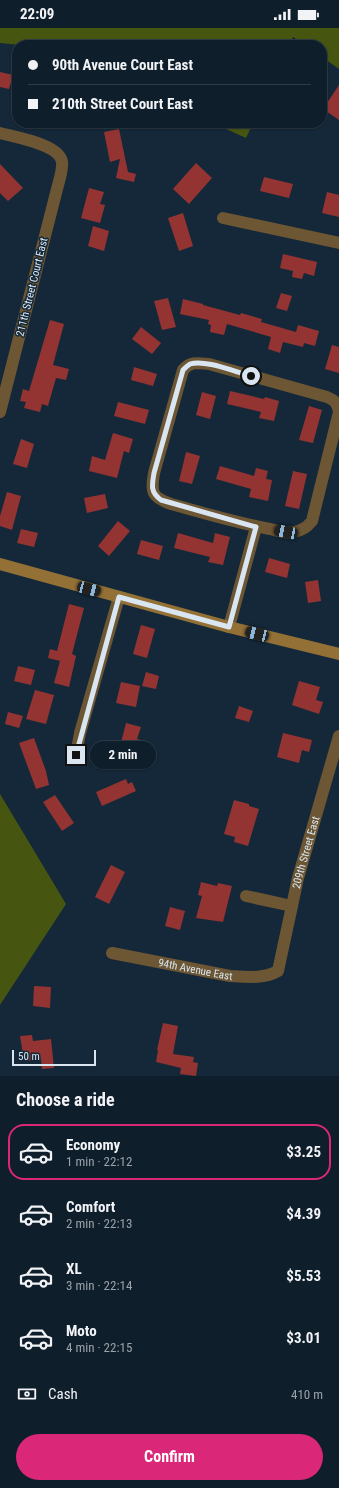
<!DOCTYPE html>
<meta charset="utf-8">
<style>
body{margin:0;font-family:"Roboto Condensed",sans-serif;background:#182733;color:#f1f3f6;height:100vh;display:flex;flex-direction:column;font-size:15px;white-space:nowrap}
*{box-sizing:border-box;margin:0}
p{font-size:13px;color:#9ba2a9}
.icon{flex:none;width:22px;height:22px;fill:none;stroke:currentColor;stroke-width:2;stroke-linecap:round;stroke-linejoin:round}
.map{position:relative;height:1048px;overflow:hidden}
.sheet{display:flex;flex-direction:column;background:#0f1e2b;flex:1}
.sheet>*{flex:none}
.hud{position:absolute;left:12px;top:12px;width:315px;height:88px;border-radius:16px;box-shadow:0 1px 3px #0004,0 0 0 1px #2f3c47;display:grid;align-content:center;height:88px;padding:0 16px;background:#0f1e2b}
.scale{position:absolute;left:12px;bottom:10px;width:84px;box-sizing:border-box;padding-left:4px;border:2px solid #d9e6f1;border-top:0;font-size:11px;line-height:14px;white-space:nowrap;color:#d9e6f1;-webkit-text-stroke:3px #142839;paint-order:stroke}
.end{position:absolute;width:18px;height:18px;margin:-9px;border:5px solid #d9e6f1;background:#111;box-shadow:0 0 0 2px #111}
.from{border-radius:50%}
.bubble{position:absolute;height:28px;border-radius:14px;background:#0f1e2b;box-shadow:0 1px 3px #0004,0 0 0 1px #2f3c47;font-size:13px;font-weight:700;line-height:28px;text-align:center}
.car{position:absolute;width:12px;height:24px;margin:-12px -6px;border-radius:5px;box-shadow:0 0 3px 1px #0007;background:linear-gradient(#222 24%,#8ab4d8 0 40%,#222 0 76%,#8ab4d8 0 86%,#222 0)}
.hud b{display:flex;align-items:center;gap:14px;height:38px;font-size:15px}
.hud b+b{border-top:1px solid #2f3c47}
.hud i{width:10px;height:10px;background:#f1f3f6}
ul{padding:0;list-style:none}
li{display:flex;align-items:center;gap:12px;height:56px;margin:0 8px 6px;padding:0 8px;border:2px solid transparent;border-radius:16px}
li div{flex:1}
li b{display:block;font-size:15px}
li em{font-style:normal;font-weight:700}
li.on{border-color:#db2777}
li>.icon{width:36px;height:36px;stroke-width:1.5}
h2{padding:0 16px;font-size:18px;line-height:48px}
.pay{display:flex;align-items:center;gap:10px;height:44px;padding:0 16px;font-size:15px}
.pay p{margin-inline-start:auto}
.button{display:flex;gap:8px;margin-top:auto;padding:8px 16px}
.button a{flex:1;height:46px;border-radius:24px;background:#db2777;color:#fff;font-size:16px;font-weight:700;line-height:46px;text-align:center}
.status{display:flex;justify-content:space-between;align-items:center;height:28px;padding:0 20px;background:#0f1e2b;direction:ltr}
.status svg{height:11px;fill:currentColor}
.map>svg:first-child{display:block}
.green{fill:#465611}
.building{fill:#933432}
.lines{fill:none;stroke-linecap:round;stroke-linejoin:round}
.street{stroke:#6c5633;stroke-width:12}
.secondary{stroke:#937136;stroke-width:12}
.route{stroke:#d9e6f1;stroke-width:5}
.labels{text-anchor:middle;dominant-baseline:central;stroke-width:3;stroke-linejoin:round;paint-order:stroke}
.street-label{font-size:11px;fill:#d9e6f1;stroke:#142839}
</style>
<div class="status"><b>22:09</b><svg viewBox="0 0 49 12"><path d="M0 12V9h3v3zM5 12V6h3v6zM10 12V3h3v9zM15 12V0h3v12zM26 1h20v11H26zM47 4h2v5h-2z"/></svg></div>
<div class="map">
<svg width="339" height="1048" viewBox="0 0 339 1048">
<rect width="100%" height="100%" fill="#142839"/>
<path class="green" d="M0 0H339V41L322 29V17H305L293 9 289 17H20L0 15Z
M213 95H253L246 110Z
M0 766 66 876 0 977Z"/>
<path class="building" d="M0 44 13 47 9 61 0 59Z
M339 57V92L323 81Z
M119 101 128 144 136 146 134 154 116 150 120 131 110 134 104 104Z
M196 135 212 150 189 176 173 161Z
M0 136 23 160 8 173 0 165Z
M264 149 293 156 289 170 260 163Z
M89 160 104 164 100 176 105 177 100 195 81 190Z
M327 164 339 167V189L322 185Z
M183 185 193 218 179 223 168 190Z
M93 198 109 203 104 223 88 218Z
M283 226 317 234 314 248 304 245 302 251 292 249 293 243 280 240Z
M281 265 292 268 287 283 276 280Z
M168 270 176 299 162 302 154 273Z
M183 271 203 276V277L240 287 241 285 262 291 261 294 296 304 298 297 319 303 315 318 304 315 303 319 283 314 280 325 268 321 271 309 227 296 224 307 210 304 211 297 208 296 209 292 180 286Z
M50 292 64 296 53 337 69 341 66 352 56 350 48 378 42 376 40 384 24 380 26 374 20 373 23 361 29 363Z
M141 299 161 315 152 326 132 311Z
M332 317 339 319V345L325 341Z
M134 339 157 346 153 358 131 352Z
M230 363 264 371 265 369 279 373 274 393 259 390 261 384 227 376Z
M202 364 216 368 210 391 196 387Z
M118 374 149 382 145 396 114 388Z
M309 378 322 382 313 415 299 412Z
M113 405 133 411 129 425 124 423 117 450 89 443 92 428 105 432Z
M21 411 34 416 27 440 13 436Z
M186 424 200 428 192 456 179 453Z
M220 438 254 448 256 440 268 443 266 451 272 452 268 473 249 469 251 461 216 451Z
M293 443 307 446 299 481 285 478Z
M7 464 21 468 12 502 0 498V488Z
M105 466 108 480 87 485 84 470Z
M118 493 130 503 109 528 98 518Z
M21 501 38 505 34 519 17 515Z
M178 505 213 515 215 505 230 509 223 537 208 534 210 529 174 520Z
M141 512 163 518 159 532 137 526Z
M269 530 290 536 287 550 265 544Z
M318 552 321 573 308 575 305 554Z
M69 576 84 580 72 626 76 628 69 659 54 655 60 633 48 630 50 621 57 623Z
M141 597 155 601 147 630 133 626Z
M18 638 35 642 31 657 14 653Z
M146 644 159 648 156 661 142 658Z
M299 653 320 659 316 672 323 674 319 686 292 677Z
M121 654 140 658 136 679 116 675Z
M35 662 54 667 46 696 26 691Z
M239 678 253 683 249 694 235 690Z
M8 684 23 688 19 700 5 696Z
M126 695 141 699 137 711 144 713 139 730 118 726Z
M283 705 312 712 309 724 302 722 299 735 277 729Z
M34 710 46 743 49 757 36 761 19 715Z
M126 751 128 756 132 754 136 763 102 778 96 764Z
M55 767 74 795 62 803 43 774Z
M234 772 249 776V778L259 781 248 818 234 814 235 809 224 806Z
M111 837 125 844 109 876 95 869Z
M201 854 217 858 218 855 232 858 223 894 196 890 202 868 198 867Z
M170 879 185 883 180 902 165 898Z
M34 958 51 959 50 980 33 978Z
M163 995 178 998 173 1026 194 1029 193 1034 198 1035 196 1048 180 1046 181 1040 156 1034 158 1022H157Z
M32 1007 33 1013 51 1011 54 1040 42 1041 41 1031 24 1033 20 1008Z"/>
<g class="lines">
<g class="street">
<path d="M0 105C14 109 60 116 62 134 63 142 59 153 57 161L0 384"/>
<path d="M223 190 339 215"/>
<path d="M339 383C337 375 335 372 327 369L209 336C198 335 191 333 183 342L154 445C151 464 151 469 171 476 204 485 237 495 270 501 278 503 287 506 294 504 303 502 307 499 312 493L339 384"/>
<path d="M229 599 256 499"/>
<path d="M76 727 80 705 119 569"/>
<path d="M246 868 292 878"/>
<path id="s1" d="M112 925 230 948C247 949 264 951 278 943L298 850 339 708"/>
</g>
<path class="secondary" d="M0 536 229 599 339 626"/>
</g>
<g class="lines">
<path class="route" d="M76 727 119 569 229 599 256 499 161 472C150 464 152 457 154 445L183 342C185 340 187 338 190 336 205 331 235 344 251 348"/>
</g>
<g class="labels">
<g class="street-label">
<text transform="translate(32 259) rotate(-76)">211th Street Court East</text>
<text stroke="none"><textPath href="#s1" startOffset="291">209th Street East</textPath></text>
<text stroke="none"><textPath href="#s1" startOffset="85">94th Avenue East</textPath></text>
</g>
</g>
</svg>
<div class="scale">50 m</div>
<i class="end from" style="left:251px;top:348px"></i>
<i class="end" style="left:76px;top:727px"></i>
<div class="bubble" style="left:90px;top:713px;width:66px">2 min</div>
<i class="car" style="left:286px;top:504px;rotate:281deg"></i>
<i class="car" style="left:89px;top:561px;rotate:105deg"></i>
<i class="car" style="left:257px;top:606px;rotate:284deg"></i>
<div class="hud">
<b><i class="from"></i>90th Avenue Court East</b>
<b><i></i>210th Street Court East</b>
</div>
</div>
<section class="sheet">
<h2>Choose a ride</h2>
<ul>
<li class="on"><svg class="icon" aria-label="car" viewBox="0 0 24 24"><path d="M5 17H2v-5l4-1 3-4h7l3 4 3 1v5h-3M9 17h6M6 11h13"/><circle cx="7" cy="17" r="2"/><circle cx="17" cy="17" r="2"/></svg><div><b>Economy</b><p>1 min · 22:12</p></div><em>$3.25</em></li>
<li><svg class="icon" aria-label="car" viewBox="0 0 24 24"><path d="M5 17H2v-5l4-1 3-4h7l3 4 3 1v5h-3M9 17h6M6 11h13"/><circle cx="7" cy="17" r="2"/><circle cx="17" cy="17" r="2"/></svg><div><b>Comfort</b><p>2 min · 22:13</p></div><em>$4.39</em></li>
<li><svg class="icon" aria-label="car" viewBox="0 0 24 24"><path d="M5 17H2v-5l4-1 3-4h7l3 4 3 1v5h-3M9 17h6M6 11h13"/><circle cx="7" cy="17" r="2"/><circle cx="17" cy="17" r="2"/></svg><div><b>XL</b><p>3 min · 22:14</p></div><em>$5.53</em></li>
<li><svg class="icon" aria-label="car" viewBox="0 0 24 24"><path d="M5 17H2v-5l4-1 3-4h7l3 4 3 1v5h-3M9 17h6M6 11h13"/><circle cx="7" cy="17" r="2"/><circle cx="17" cy="17" r="2"/></svg><div><b>Moto</b><p>4 min · 22:15</p></div><em>$3.01</em></li>
</ul>
<div class="pay"><svg class="icon" aria-label="cash" viewBox="0 0 24 24"><path d="M3 7h18v10H3z"/><circle cx="12" cy="12" r="2"/></svg>Cash<p>410 m</p></div>
<div class="button"><a>Confirm</a></div>
</section>
